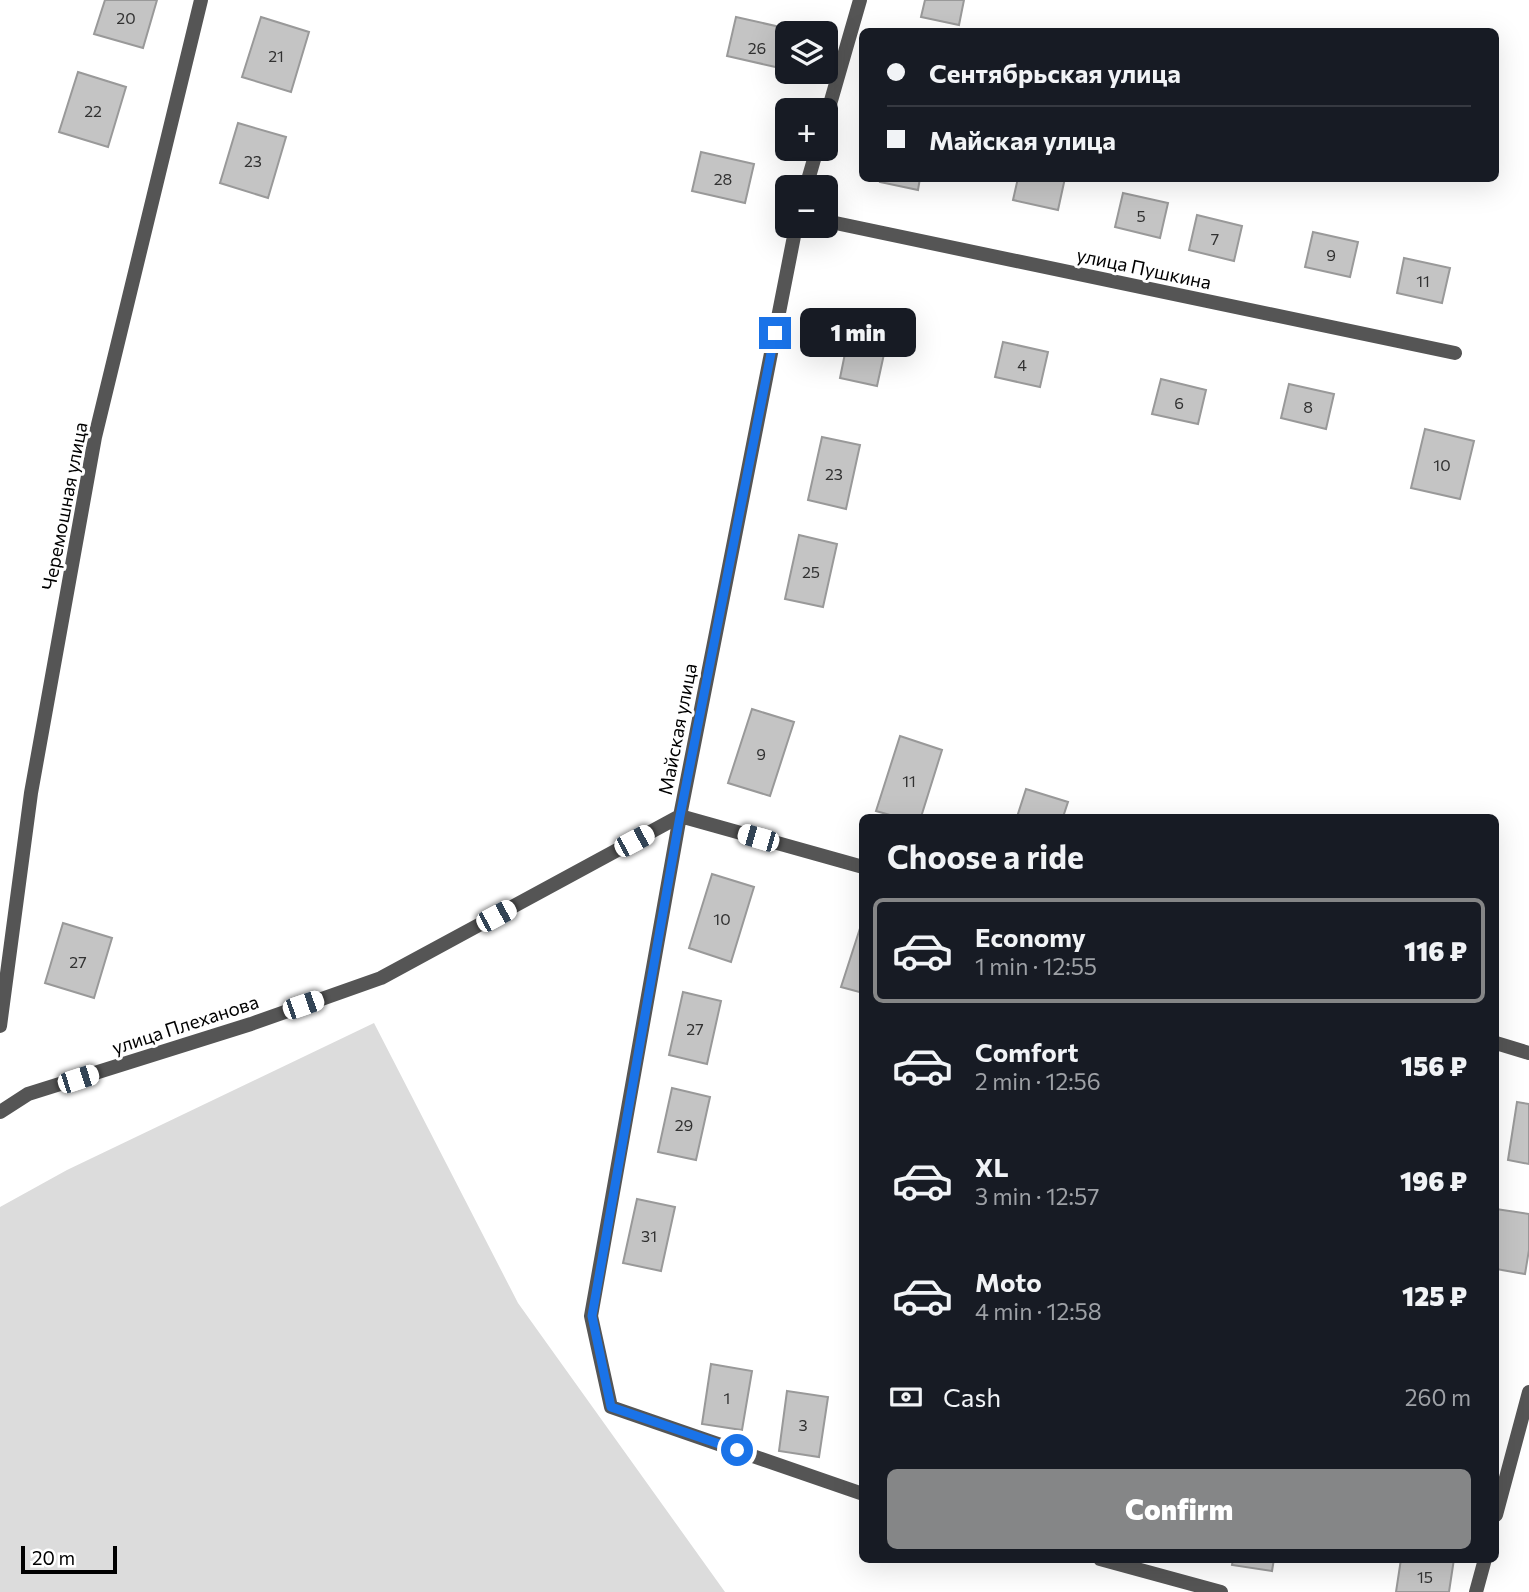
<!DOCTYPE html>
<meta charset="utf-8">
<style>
body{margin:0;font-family:Commissioner,sans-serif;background:#20242c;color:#f1f3f6;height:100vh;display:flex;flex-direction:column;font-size:26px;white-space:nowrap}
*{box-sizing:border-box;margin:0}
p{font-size:23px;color:#9ea1a6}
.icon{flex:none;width:38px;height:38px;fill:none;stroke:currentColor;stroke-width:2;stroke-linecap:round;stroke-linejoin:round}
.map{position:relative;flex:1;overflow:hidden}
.sheet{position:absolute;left:859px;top:814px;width:640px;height:749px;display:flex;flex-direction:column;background:#171b24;border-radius:10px;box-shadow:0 7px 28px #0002}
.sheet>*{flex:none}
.hud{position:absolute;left:859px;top:28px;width:640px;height:154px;border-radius:10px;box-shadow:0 7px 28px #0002;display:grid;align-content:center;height:154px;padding:0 28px;background:#171b24}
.tools{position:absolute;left:775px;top:21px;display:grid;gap:14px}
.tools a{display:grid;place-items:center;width:63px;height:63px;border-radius:10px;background:#171b24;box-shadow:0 7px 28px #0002;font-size:35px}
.scale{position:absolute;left:21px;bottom:18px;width:96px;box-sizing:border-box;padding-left:7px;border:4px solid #000;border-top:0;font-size:19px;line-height:24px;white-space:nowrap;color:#000;-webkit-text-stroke:5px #fff;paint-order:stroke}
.end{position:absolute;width:32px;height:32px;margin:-16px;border:9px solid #1a73e8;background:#fff;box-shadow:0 0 0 4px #fff}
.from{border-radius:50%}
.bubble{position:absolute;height:49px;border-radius:10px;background:#171b24;box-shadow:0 7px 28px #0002;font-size:23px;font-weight:800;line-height:49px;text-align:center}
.car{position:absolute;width:21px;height:42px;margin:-21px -10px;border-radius:9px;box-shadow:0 0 5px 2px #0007;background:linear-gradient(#fff 24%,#345 0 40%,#fff 0 76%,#345 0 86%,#fff 0)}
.hud b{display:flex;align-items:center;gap:24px;height:66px;font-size:26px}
.hud b+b{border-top:2px solid #363941}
.hud i{width:18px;height:18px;background:#f1f3f6}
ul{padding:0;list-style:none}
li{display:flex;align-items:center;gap:21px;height:105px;margin:0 14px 10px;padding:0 14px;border:4px solid transparent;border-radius:10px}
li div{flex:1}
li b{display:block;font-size:26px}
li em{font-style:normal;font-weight:800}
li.selected{border-color:#858687}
li>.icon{width:63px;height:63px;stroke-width:1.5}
h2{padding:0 28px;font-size:32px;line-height:84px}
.pay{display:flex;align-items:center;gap:18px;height:77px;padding:0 28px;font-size:26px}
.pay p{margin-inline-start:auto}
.button{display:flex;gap:14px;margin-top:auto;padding:14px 28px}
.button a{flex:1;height:80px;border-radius:10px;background:#858687;color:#fff;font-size:28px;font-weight:800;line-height:80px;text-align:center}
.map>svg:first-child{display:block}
.green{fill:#dcdcdc}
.building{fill:#c4c4c4;stroke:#999;stroke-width:2}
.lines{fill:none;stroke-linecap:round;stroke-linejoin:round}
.minor{stroke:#555;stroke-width:14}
.route{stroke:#1a73e8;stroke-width:9}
.labels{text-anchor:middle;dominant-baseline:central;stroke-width:6;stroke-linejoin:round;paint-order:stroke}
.number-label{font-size:16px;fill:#313131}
.street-label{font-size:19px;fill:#000;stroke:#fff}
</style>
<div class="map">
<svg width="1529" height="1592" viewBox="0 0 1529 1592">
<rect width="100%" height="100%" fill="#fff"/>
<path class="green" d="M374 1023 518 1303 725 1592H0V1207L67 1170Z"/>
<path class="building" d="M105 0H157L143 48 94 34Z
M925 0H964L959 25 921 17Z
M261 17 309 32 291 92 242 77Z
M736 17 789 29 780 68 727 56Z
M78 72 126 87 108 147 59 132Z
M238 123 286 137 268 198 220 183Z
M701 152 754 164 745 203 692 191Z
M881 178H920L918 190 880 182Z
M1018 178H1065L1058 210 1013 200Z
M1123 193 1168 203 1160 238 1115 227Z
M1197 215 1242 226 1234 261 1189 250Z
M1313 232 1358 242 1350 277 1305 267Z
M1404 258 1450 268 1442 303 1397 293Z
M853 314 891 322 877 386 840 378Z
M1003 342 1048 352 1040 387 995 377Z
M1161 379 1206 390 1198 424 1152 414Z
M1289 384 1334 394 1326 429 1281 418Z
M1425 429 1474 441 1460 499 1411 488Z
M822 437 860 445 846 509 808 500Z
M799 535 837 544 823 607 785 599Z
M752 709 794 722 770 796 728 783Z
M900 736 942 750 921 817H897L876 811Z
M1026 789 1068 802 1063 817H1017Z
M712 874 754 887 731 962 689 948Z
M863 919V993L841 987Z
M63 923 112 938 94 998 45 983Z
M683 992 721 1001 707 1064 669 1055Z
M672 1088 710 1097 696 1160 658 1152Z
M1517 1102 1529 1104V1164L1508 1160Z
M637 1199 675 1207 661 1271 623 1263Z
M1496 1209 1529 1214V1250L1525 1274 1496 1269Z
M711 1364 752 1371 742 1430 702 1424Z
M787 1391 828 1397 819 1457 779 1451Z
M1233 1559H1274L1272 1571 1232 1565Z
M1401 1559H1454L1449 1592H1396Z"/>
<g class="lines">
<path class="minor" d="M826 118 860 0
M806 187 817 149
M826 221 1455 353
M796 226 680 816 591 1316 611 1407 863 1494
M0 1026 31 793 95 437 201 0
M1496 1043 1529 1053
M0 1112 28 1094 251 1024 381 978 680 816 863 867
M1496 1515 1529 1392
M1100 1559 1221 1592
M1476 1592 1485 1559"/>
</g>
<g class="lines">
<path class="route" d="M737 1450 611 1407 592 1316 680 816 775 333"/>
</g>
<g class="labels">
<g class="number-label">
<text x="126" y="17">20</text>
<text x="757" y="47">26</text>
<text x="276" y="55">21</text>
<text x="93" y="110">22</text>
<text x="253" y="160">23</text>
<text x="723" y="178">28</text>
<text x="1141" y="215">5</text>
<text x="1215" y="238">7</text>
<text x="1331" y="254">9</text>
<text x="1423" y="280">11</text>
<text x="1022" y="364">4</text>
<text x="1179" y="402">6</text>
<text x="1308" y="406">8</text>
<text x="1442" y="464">10</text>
<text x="834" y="473">23</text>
<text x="811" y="571">25</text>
<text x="761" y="753">9</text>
<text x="909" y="780">11</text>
<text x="722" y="918">10</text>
<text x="78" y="961">27</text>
<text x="695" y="1028">27</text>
<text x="684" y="1124">29</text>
<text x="649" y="1235">31</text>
<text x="727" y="1397">1</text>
<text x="803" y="1424">3</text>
<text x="1425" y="1576">15</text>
</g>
<g class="street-label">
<text transform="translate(1144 268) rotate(12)">улица Пушкина</text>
<text transform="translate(64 506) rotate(-79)">Черемошная улица</text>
<text transform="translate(677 729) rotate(-79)">Майская улица</text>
<text transform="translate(185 1024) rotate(-18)">улица Плеханова</text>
</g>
</g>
</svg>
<div class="tools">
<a><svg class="icon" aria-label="layers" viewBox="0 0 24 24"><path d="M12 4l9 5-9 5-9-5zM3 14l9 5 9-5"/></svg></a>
<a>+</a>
<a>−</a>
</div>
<div class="scale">20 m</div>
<i class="end from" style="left:737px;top:1450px"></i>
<i class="end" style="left:775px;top:333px"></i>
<div class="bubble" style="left:800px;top:308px;width:116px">1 min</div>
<i class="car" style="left:758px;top:838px;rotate:286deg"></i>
<i class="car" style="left:634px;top:841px;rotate:62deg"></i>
<i class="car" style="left:496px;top:916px;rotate:62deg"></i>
<i class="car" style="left:303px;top:1005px;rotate:71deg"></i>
<i class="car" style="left:78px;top:1079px;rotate:72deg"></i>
<div class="hud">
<b><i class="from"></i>Сентябрьская улица</b>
<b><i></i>Майская улица</b>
</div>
<section class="sheet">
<h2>Choose a ride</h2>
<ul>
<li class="selected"><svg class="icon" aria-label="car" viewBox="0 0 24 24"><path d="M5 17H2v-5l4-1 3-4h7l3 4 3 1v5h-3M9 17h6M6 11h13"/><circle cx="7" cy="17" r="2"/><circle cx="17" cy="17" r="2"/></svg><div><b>Economy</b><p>1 min · 12:55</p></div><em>116 ₽</em></li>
<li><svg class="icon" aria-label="car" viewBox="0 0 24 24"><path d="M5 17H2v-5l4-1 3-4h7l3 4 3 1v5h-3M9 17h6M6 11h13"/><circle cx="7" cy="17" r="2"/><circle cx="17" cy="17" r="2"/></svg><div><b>Comfort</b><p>2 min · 12:56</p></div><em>156 ₽</em></li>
<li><svg class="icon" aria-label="car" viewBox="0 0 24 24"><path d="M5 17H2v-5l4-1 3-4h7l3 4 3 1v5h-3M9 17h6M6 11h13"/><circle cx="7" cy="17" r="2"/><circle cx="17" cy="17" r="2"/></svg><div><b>XL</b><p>3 min · 12:57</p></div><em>196 ₽</em></li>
<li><svg class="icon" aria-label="car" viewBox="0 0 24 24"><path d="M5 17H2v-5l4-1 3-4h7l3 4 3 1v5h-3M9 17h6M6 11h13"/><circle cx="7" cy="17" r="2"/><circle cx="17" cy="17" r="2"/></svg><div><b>Moto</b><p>4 min · 12:58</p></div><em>125 ₽</em></li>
</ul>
<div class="pay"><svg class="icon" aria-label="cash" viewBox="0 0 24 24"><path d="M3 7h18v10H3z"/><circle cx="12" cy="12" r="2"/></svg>Cash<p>260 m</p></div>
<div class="button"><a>Confirm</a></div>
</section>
</div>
